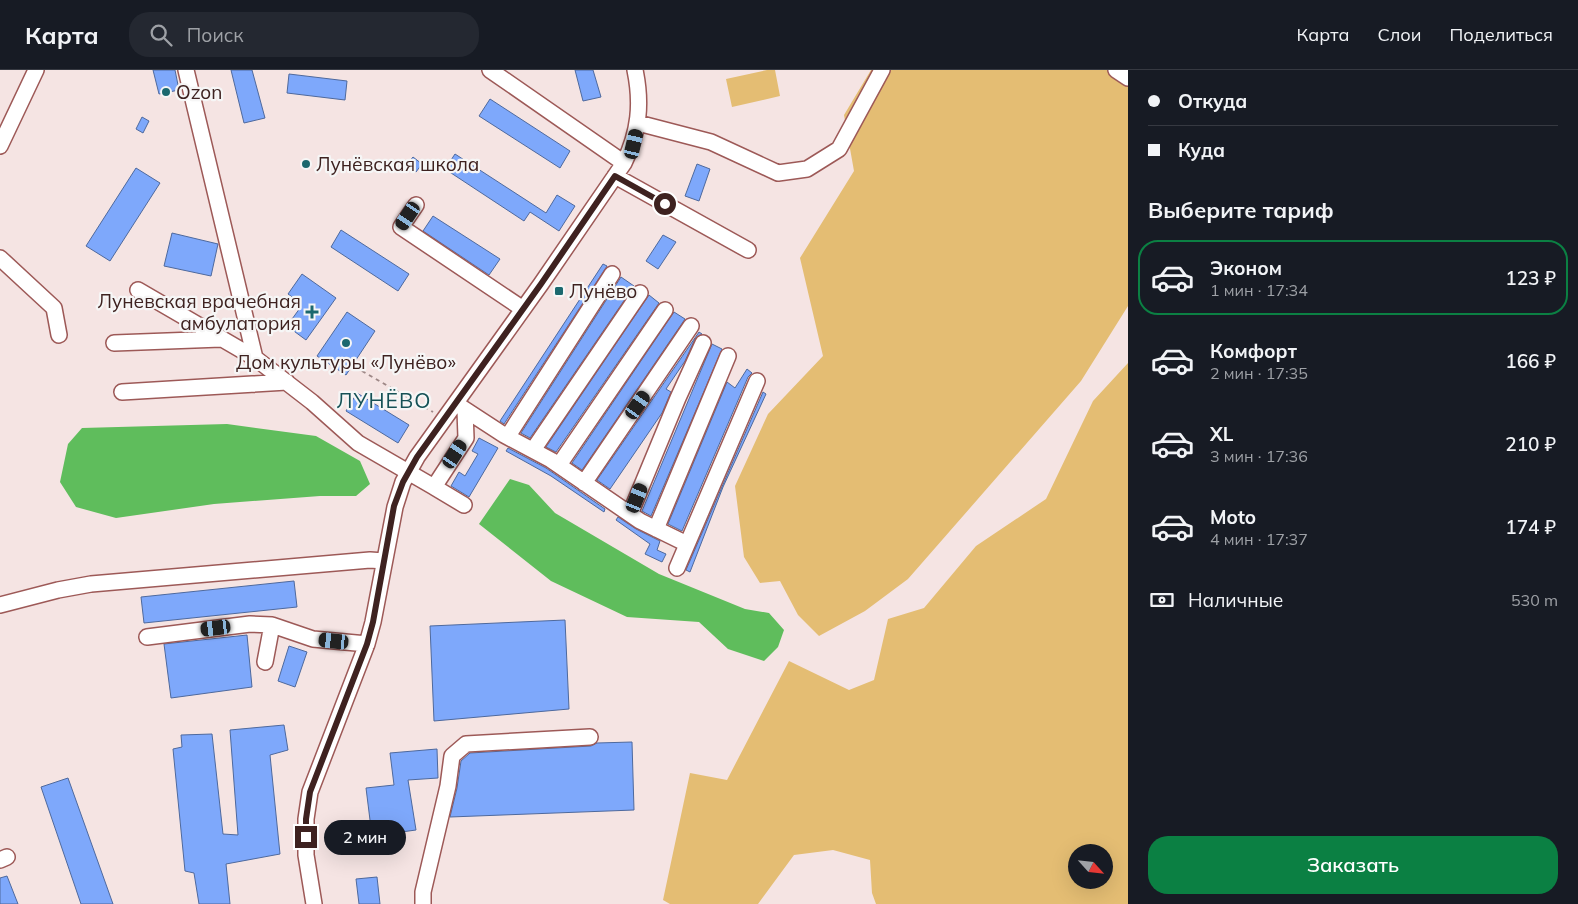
<!DOCTYPE html>
<html lang="ru">
<meta charset="utf-8">
<style>
body{margin:0;font-family:Mulish,sans-serif;background:#242831;color:#f1f3f6;height:100vh;display:flex;flex-direction:column;font-size:19px;white-space:nowrap}
*{box-sizing:border-box;margin:0}
p{font-size:16px;color:#9ea1a6}
.icon{flex:none;width:28px;height:28px;fill:none;stroke:currentColor;stroke-width:2;stroke-linecap:round;stroke-linejoin:round}
.map{position:relative;flex:1;overflow:hidden}
.drawer{display:flex;flex-direction:column;background:#171b24;width:450px}
.drawer>*{flex:none}
.banner{display:grid;align-content:center;height:110px;padding:0 20px;background:#171b24}
.needle{width:32px;rotate:117deg}
.buttons{position:absolute;left:1068px;top:774px;display:grid;gap:10px}
.buttons a{display:grid;place-items:center;width:45px;height:45px;border-radius:50%;background:#171b24;box-shadow:0 5px 20px #0002;font-size:25px}
.end{position:absolute;width:22px;height:22px;margin:-11px;border:6px solid #3e2220;background:#fff;box-shadow:0 0 0 2px #fff}
.from{border-radius:50%}
.bubble{position:absolute;height:35px;border-radius:18px;background:#171b24;box-shadow:0 5px 20px #0002;font-size:16px;font-weight:600;line-height:35px;text-align:center}
.car{position:absolute;width:15px;height:30px;margin:-15px -8px;border-radius:6px;box-shadow:0 0 4px 1px #0007;background:linear-gradient(#222 24%,#8ab4d8 0 40%,#222 0 76%,#8ab4d8 0 86%,#222 0)}
.banner b{display:flex;align-items:center;gap:18px;height:48px;font-size:19px}
.banner b+b{border-top:1px solid #363941}
.banner i{width:12px;height:12px;background:#f1f3f6}
ul{padding:0;list-style:none}
li{display:flex;align-items:center;gap:15px;height:75px;margin:0 10px 8px;padding:0 10px;border:2px solid transparent;border-radius:20px}
li div{flex:1}
li b{display:block;font-size:19px}
li em{font-style:normal;font-weight:600}
li.on{border-color:#0b8043}
li>.icon{width:45px;height:45px;stroke-width:1.5}
h2{padding:0 20px;font-size:22px;line-height:60px}
.pay{display:flex;align-items:center;gap:12px;height:55px;padding:0 20px;font-size:19px}
.pay p{margin-inline-start:auto}
.button{display:flex;gap:10px;margin-top:auto;padding:10px 20px}
.button a{flex:1;height:58px;border-radius:20px;background:#0b8043;color:#fff;font-size:20px;font-weight:600;line-height:58px;text-align:center}
header{display:flex;align-items:center;gap:30px;box-sizing:border-box;height:70px;padding:0 25px;background:#171b24;border-bottom:1px solid #363941}
header strong{font-size:24px}
nav{display:flex;gap:28px;margin-inline-start:auto;font-size:18px}
.search{width:350px;height:45px;background:#242831;display:flex;align-items:center;gap:12px;box-sizing:border-box;padding:0 18px;border-radius:20px;color:#9ea1a6;font-size:19px}
main{display:flex;flex:1;min-height:0}
.map>svg:first-child{display:block}
.green{fill:#e4bd73;fill-rule:evenodd}
.water{fill:#5fbd5c}
.building{fill:#7ea8fb;stroke:#4e699d}
.lines{fill:none;stroke-linecap:round;stroke-linejoin:round}
.minor-casing{stroke:#9d5957;stroke-width:18}
.path{stroke:#9e8887;stroke-width:2;stroke-dasharray:4 4;stroke-linecap:butt}
.minor{stroke:#fff;stroke-width:15}
.route{stroke:#3e2220;stroke-width:6}
.poi-dot{fill:#1b686e;stroke:#f6f6f6;stroke-width:2}
.labels{text-anchor:middle;dominant-baseline:central;stroke-width:4.5;stroke-linejoin:round;paint-order:stroke}
.poi-label{font-size:19px;fill:#3e2220;stroke:#f6f6f6;text-anchor:start}
.quarter-label{font-size:21px;letter-spacing:1px;fill:#155156;stroke:#f6f6f6}
</style>
<header>
<strong>Карта</strong>
<div class="search"><svg class="icon" aria-label="search" viewBox="0 0 24 24"><circle cx="10" cy="10" r="6"/><path d="M15 15l6 6"/></svg>Поиск</div>
<nav><a>Карта</a><a>Слои</a><a>Поделиться</a></nav>
</header>
<main>
<div class="map">
<svg width="1128" height="834" viewBox="0 0 1128 834">
<rect width="100%" height="100%" fill="#f5e4e3"/>
<path class="green" d="M767 0H775L780 26 732 37 726 9Z
M871 0H1128V236L1081 311 908 509 865 541 819 566 798 545 780 511 760 513 744 487 735 416 768 344 823 286 800 188 854 101 844 45Z
M1128 293V834H876L872 823 870 790 833 780 794 785 758 834H670L663 830 690 703 727 710 789 591 849 620 874 610 888 549 924 538 976 476 1046 429 1093 331ZM1076 782H1104V810H1076Z"/>
<path class="water" d="M227 354 316 366 360 391 370 414 356 426H320L214 434 116 448 76 437 60 412 68 374 82 358Z
M510 409 529 415 555 443 659 504 745 539 769 543 784 560 778 577 764 591 728 579 699 552 627 547 551 511 479 454Z"/>
<path class="building" d="M153 0H175L179 20 159 24Z
M231 0H252L265 48 244 53Z
M575 0H593L601 27 583 31Z
M289 4 347 11 345 30 287 23Z
M490 29 570 81 560 98 479 46Z
M142 47 149 51 143 63 136 59Z
M455 84 546 143 557 125 575 136 559 161 530 142 524 151 445 99Z
M413 87 422 94 416 102 406 95Z
M697 94 710 99 699 131 685 126Z
M136 98 160 113 110 191 86 176Z
M433 146 500 189 489 205 423 161Z
M341 160 409 204 398 221 331 177Z
M172 163 218 174 211 206 164 196Z
M663 165 676 172 658 199 646 191Z
M603 194 607 196 504 354 500 351Z
M302 204 336 228 306 270 287 256 300 238 293 232 295 229 288 224Z
M621 207 634 216 530 368 521 363Z
M649 225 659 233 556 382 546 377Z
M347 242 375 261 346 305 317 286Z
M674 242 685 249 582 400 572 393Z
M699 262 702 264 695 269 685 291 666 319 671 322 662 343 610 419 597 410Z
M712 274 722 279 651 446 642 441Z
M747 299 752 303 748 307 682 461 668 454 727 312 735 318Z
M763 322 766 324 723 417 690 502 686 500Z
M357 323 409 355 398 373 346 341Z
M479 368 498 378 469 427 451 416 459 402 465 406 478 384 472 381Z
M508 378 546 398 605 439 604 442 551 406 506 381Z
M618 447 636 459 660 471 657 480 666 484 662 492 645 484 650 474 616 450Z
M294 511 297 537 144 553 141 527Z
M565 550 569 639 434 651 430 556Z
M247 565 252 617 171 628 164 574Z
M289 576 307 582 295 617 278 611Z
M284 655 288 680 270 685 280 784 226 794 230 834H199L194 803 185 801 173 679 182 677 181 665 212 664 223 764 238 765 230 660Z
M632 672 634 740 450 747 457 718 461 691 470 683 591 676 597 673Z
M437 679 438 708 408 710 416 760 372 766 366 718 394 715 390 683Z
M68 708 113 834H81L41 717Z
M7 806 18 834H0V808Z
M377 807 380 834H359L356 809Z"/>
<g class="lines">
<g class="minor-casing">
<path id="minor" d="M186 0 255 288 312 332 358 373 434 417 466 368 465 340
M490 0 624 93
M1116 0 1128 8
M638 53 711 72 778 103 807 99 839 79 882 0
M0 76 36 0
M615 106 748 180
M416 135 401 157 523 239
M0 188 54 238 59 265
M138 220 255 288
M114 273 221 269
M122 322 287 312
M458 335 504 365 551 390 640 451 687 474
M508 366 612 204
M533 380 640 223
M559 395 665 240
M584 413 691 256
M434 417 464 435
M630 444 678 328 703 273
M656 459 728 286
M677 498 757 311
M0 535 58 520 91 514 370 490 384 491
M147 567 250 554 272 555 313 569 367 574
M265 592 272 555
M0 790 7 787
M314 834 306 785V749L310 722 367 574 373 552 395 437 403 412 417 387 541 214 624 93C639 62 642 34 635 0
M423 834V822L448 716 452 686 466 674 590 667"/>
</g>
<path class="path" d="M362 301 433 342"/>
<use href="#minor" class="minor"/>
</g>
<g class="lines">
<path class="route" d="M306 767V749L310 722 367 574 373 552 394 436 403 412 417 387 541 214 615 106 665 134"/>
</g>
<g class="poi-dot">
<circle cx="166" cy="22" r="5"/>
<circle cx="306" cy="94" r="5"/>
<rect x="554" y="216" width="10" height="10" rx="2.5"/>
<path d="M309.5 234.5h5v5h5v5h-5v5h-5v-5h-5v-5h5z"/>
<circle cx="346" cy="273" r="5"/>
</g>
<g class="labels">
<g class="poi-label">
<text x="176" y="22">Ozon</text>
<text x="316" y="94">Лунёвская школа</text>
<text x="569" y="221">Лунёво</text>
<text x="301" y="231" text-anchor="end">Луневская врачебная<tspan x="301" dy="22">амбулатория</tspan></text>
<text x="346" y="292" text-anchor="middle">Дом культуры «Лунёво»</text>
</g>
<g class="quarter-label">
<text x="384" y="330">ЛУНЁВО</text>
</g>
</g>
</svg>
<div class="buttons">
<a><svg class="needle" viewBox="-14 -14 28 28"><path d="M0-13l5 13h-10z" fill="#e53935"/><path d="M0 13l5-13h-10z" fill="#9ea1a6"/></svg></a>
</div>
<i class="end from" style="left:665px;top:134px"></i>
<i class="end" style="left:306px;top:767px"></i>
<div class="bubble" style="left:324px;top:750px;width:82px">2 мин</div>
<i class="car" style="left:634px;top:74px;rotate:13deg"></i>
<i class="car" style="left:408px;top:146px;rotate:214deg"></i>
<i class="car" style="left:638px;top:335px;rotate:35deg"></i>
<i class="car" style="left:455px;top:384px;rotate:33deg"></i>
<i class="car" style="left:637px;top:428px;rotate:22deg"></i>
<i class="car" style="left:216px;top:558px;rotate:263deg"></i>
<i class="car" style="left:334px;top:571px;rotate:276deg"></i>
</div>
<section class="drawer">
<div class="banner">
<b><i class="from"></i>Откуда</b>
<b><i></i>Куда</b>
</div>
<h2>Выберите тариф</h2>
<ul>
<li class="on"><svg class="icon" aria-label="car" viewBox="0 0 24 24"><path d="M5 17H2v-5l4-1 3-4h7l3 4 3 1v5h-3M9 17h6M6 11h13"/><circle cx="7" cy="17" r="2"/><circle cx="17" cy="17" r="2"/></svg><div><b>Эконом</b><p>1 мин · 17:34</p></div><em>123 ₽</em></li>
<li><svg class="icon" aria-label="car" viewBox="0 0 24 24"><path d="M5 17H2v-5l4-1 3-4h7l3 4 3 1v5h-3M9 17h6M6 11h13"/><circle cx="7" cy="17" r="2"/><circle cx="17" cy="17" r="2"/></svg><div><b>Комфорт</b><p>2 мин · 17:35</p></div><em>166 ₽</em></li>
<li><svg class="icon" aria-label="car" viewBox="0 0 24 24"><path d="M5 17H2v-5l4-1 3-4h7l3 4 3 1v5h-3M9 17h6M6 11h13"/><circle cx="7" cy="17" r="2"/><circle cx="17" cy="17" r="2"/></svg><div><b>XL</b><p>3 мин · 17:36</p></div><em>210 ₽</em></li>
<li><svg class="icon" aria-label="car" viewBox="0 0 24 24"><path d="M5 17H2v-5l4-1 3-4h7l3 4 3 1v5h-3M9 17h6M6 11h13"/><circle cx="7" cy="17" r="2"/><circle cx="17" cy="17" r="2"/></svg><div><b>Moto</b><p>4 мин · 17:37</p></div><em>174 ₽</em></li>
</ul>
<div class="pay"><svg class="icon" aria-label="cash" viewBox="0 0 24 24"><path d="M3 7h18v10H3z"/><circle cx="12" cy="12" r="2"/></svg>Наличные<p>530 m</p></div>
<div class="button"><a>Заказать</a></div>
</section>
</main>
